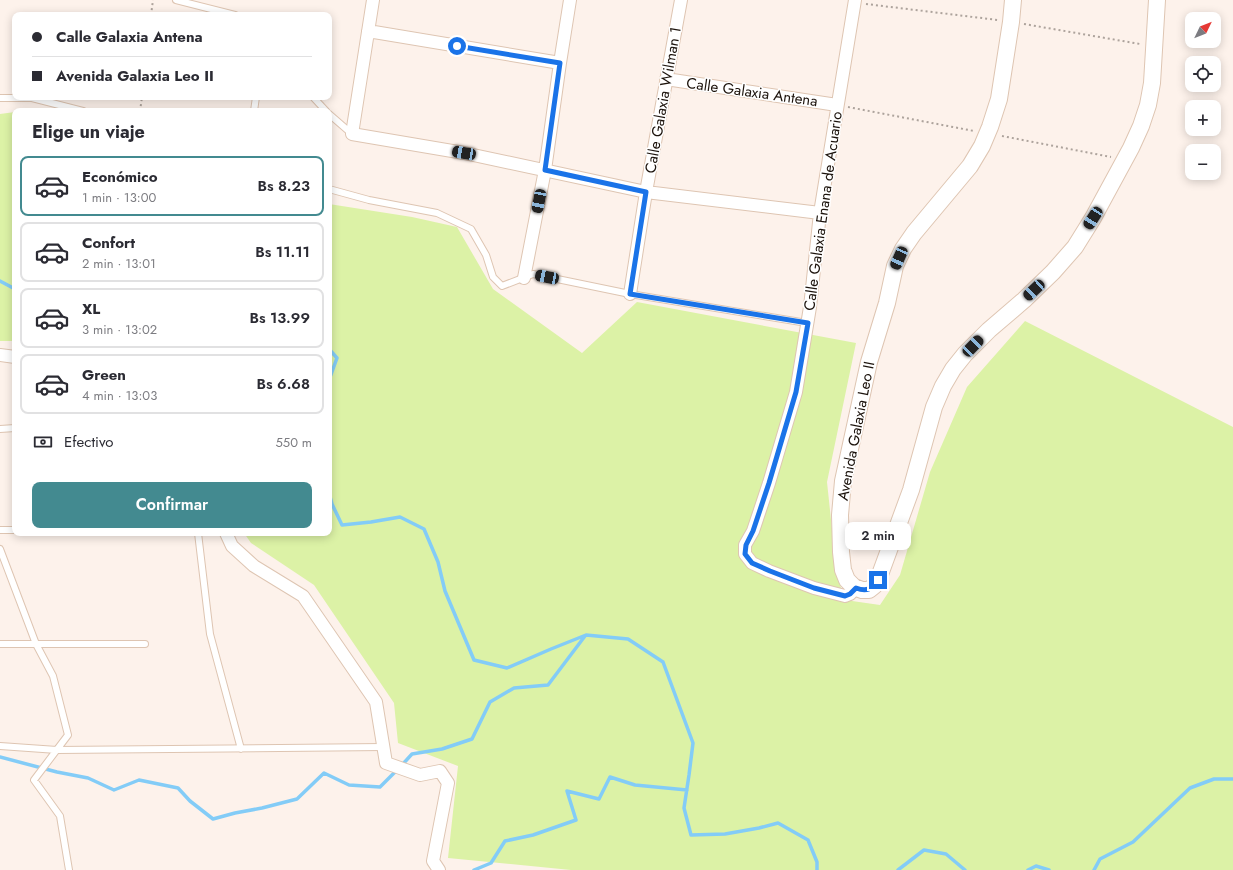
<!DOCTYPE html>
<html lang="es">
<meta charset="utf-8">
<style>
body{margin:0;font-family:Jost,sans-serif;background:#f7f7f7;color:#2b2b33;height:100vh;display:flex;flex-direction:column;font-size:15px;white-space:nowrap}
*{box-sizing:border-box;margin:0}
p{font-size:13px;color:#7c7c81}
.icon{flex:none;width:22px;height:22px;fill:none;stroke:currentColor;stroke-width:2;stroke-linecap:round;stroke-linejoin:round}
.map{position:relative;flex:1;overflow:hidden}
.side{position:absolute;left:12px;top:108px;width:320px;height:428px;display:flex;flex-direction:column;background:#fff;border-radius:8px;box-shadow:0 2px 10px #0003}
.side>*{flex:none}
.hud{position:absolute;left:12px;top:12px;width:320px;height:88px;border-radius:8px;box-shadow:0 2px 10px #0003;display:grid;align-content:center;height:88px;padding:0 20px;background:#fff}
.needle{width:26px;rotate:47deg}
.buttons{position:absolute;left:1185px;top:12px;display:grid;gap:8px}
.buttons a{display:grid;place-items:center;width:36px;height:36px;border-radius:8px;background:#fff;box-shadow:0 2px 10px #0003;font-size:20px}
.end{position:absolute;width:18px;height:18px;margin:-9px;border:5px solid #1a73e8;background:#fff;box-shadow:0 0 0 2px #fff}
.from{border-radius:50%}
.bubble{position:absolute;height:28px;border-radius:8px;background:#fff;box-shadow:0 2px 10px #0003;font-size:13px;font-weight:600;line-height:28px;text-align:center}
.car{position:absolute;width:12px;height:24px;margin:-12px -6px;border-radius:5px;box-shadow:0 0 3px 1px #0007;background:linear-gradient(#222 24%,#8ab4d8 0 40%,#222 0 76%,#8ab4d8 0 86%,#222 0)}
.hud b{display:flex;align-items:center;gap:14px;height:38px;font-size:15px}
.hud b+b{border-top:1px solid #e1e1e2}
.hud i{width:10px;height:10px;background:#2b2b33}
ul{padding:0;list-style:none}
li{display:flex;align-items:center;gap:12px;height:60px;margin:0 8px 6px;padding:0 12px;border:2px solid #e1e1e2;border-radius:8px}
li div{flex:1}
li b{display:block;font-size:15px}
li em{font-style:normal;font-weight:600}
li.current{border-color:#438a90}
li>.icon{width:36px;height:36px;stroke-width:1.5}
h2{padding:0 20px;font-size:18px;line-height:48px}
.pay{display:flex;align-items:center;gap:10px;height:44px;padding:0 20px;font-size:15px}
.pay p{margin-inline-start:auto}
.action{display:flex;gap:8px;margin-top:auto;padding:8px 20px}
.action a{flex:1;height:46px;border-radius:8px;background:#438a90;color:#fff;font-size:16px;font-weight:600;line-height:46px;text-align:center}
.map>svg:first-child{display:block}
.green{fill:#dcf2a6}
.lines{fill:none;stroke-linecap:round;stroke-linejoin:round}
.stream{stroke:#83ccf7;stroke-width:3.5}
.lane-casing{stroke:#dec5b2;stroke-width:8}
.street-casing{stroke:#dec5b2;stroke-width:14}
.secondary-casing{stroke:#dec5b2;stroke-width:18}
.path{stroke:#ada39c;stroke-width:2;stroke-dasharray:2 3;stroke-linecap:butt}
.lane{stroke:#fff;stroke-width:6}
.street{stroke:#fff;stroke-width:12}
.secondary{stroke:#fff;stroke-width:16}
.route{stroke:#1a73e8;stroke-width:5}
.labels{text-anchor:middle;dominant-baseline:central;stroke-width:3;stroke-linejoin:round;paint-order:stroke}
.street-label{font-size:15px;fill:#1c130c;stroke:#fff}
</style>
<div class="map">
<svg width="1233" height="870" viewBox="0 0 1233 870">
<rect width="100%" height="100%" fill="#fdf2eb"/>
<path class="green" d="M15 112V341H0V114Z
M329 204 412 217 457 227 493 289 582 353 637 302 856 343 827 482 837 576 845 600 880 605 900 575 930 472 967 387 1025 321 1233 427V870H571L448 858 458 766 398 743 394 703 314 585 251 543 244 533H329Z"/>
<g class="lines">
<path class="stream" d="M0 281 15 289
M329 349 337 358 329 380
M329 493 332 504 342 525 371 522 400 517 424 529 438 562 445 591 474 660 507 668 551 649 586 635 628 639 663 662 693 743 689 775 684 808 691 835 725 834 759 828 778 823 808 840 817 862V870
M0 757 57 772 88 778 114 790 139 780 178 788 190 801 213 819 235 813 262 808 297 799 324 773 349 785 380 787 397 770
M402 765 412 754 442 749 472 739 490 702 514 688 548 685 585 636
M474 870 491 863 505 841 533 835 576 820 567 791 599 799 610 777 635 785 687 790
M898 870 924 850 946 854 965 870
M1028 870 1036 866 1049 870
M1094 870 1100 859 1133 842 1190 788 1214 779H1233"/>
<g class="lane-casing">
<path id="lane" d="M176 0 235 15
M313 97 326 111
M0 98H32L83 111
M254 111 256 97
M329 114 352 134
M329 189 369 200 437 213 471 229 486 255 493 277 502 286 533 274 630 294 807 323
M0 429 15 428
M0 530H15
M198 533 210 634 241 749
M0 549 36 644 53 676 68 735 34 780 60 816 69 870
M0 644H145
M0 746 57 750 384 747"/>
</g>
<g class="street-casing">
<path id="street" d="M373 0 352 134 464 153 646 192 820 213
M855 0 820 213 810 307 796 392 769 483 753 531 745 545V554L752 563 769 571 814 588 845 596 850 594 856 588
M368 31 560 63
M666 79 837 105
M524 278 545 170 560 63 570 0
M630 294 646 192 681 0
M0 355 15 357
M226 533 232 546 254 566 303 596 376 702 386 763 420 775 440 771 448 783 433 861 439 870"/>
</g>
<g class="secondary-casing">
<path id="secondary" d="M1013 0 1011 22 999 99 990 127 982 146 970 166 914 233 903 249 895 266 887 303 869 362 843 481 840 515 841 552 843 570 847 580 854 587 862 590H869L874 586 878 580 911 490 934 407 943 386 953 369 965 354 989 330 1024 300 1053 272 1075 247 1093 218 1131 148 1141 126 1148 105 1152 83 1157 0"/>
</g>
<path class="path" d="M866 4 998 20
M151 15 153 0
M1024 24 1140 44
M848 107 974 131
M140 111 142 97
M1002 136 1111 157"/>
<use href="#lane" class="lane"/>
<use href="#street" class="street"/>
<use href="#secondary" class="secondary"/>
</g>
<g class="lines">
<path class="route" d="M457 46 560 63 545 170 646 192 630 294 808 323 796 392 769 483 753 531 746 545 745 554 752 563 770 571 814 588 845 596 850 594 856 588C867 592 872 589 878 580"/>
</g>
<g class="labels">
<g class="street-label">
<text transform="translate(752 92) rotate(8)">Calle Galaxia Antena</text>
<text transform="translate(663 100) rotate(-80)">Calle Galaxia Wilman 1</text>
<text transform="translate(823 211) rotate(-82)">Calle Galaxia Enana de Acuario</text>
<text transform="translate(856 431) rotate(-79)">Avenida Galaxia Leo II</text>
</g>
</g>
</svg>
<div class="buttons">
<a><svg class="needle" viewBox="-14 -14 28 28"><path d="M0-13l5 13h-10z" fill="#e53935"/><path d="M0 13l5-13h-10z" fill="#7c7c81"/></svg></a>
<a><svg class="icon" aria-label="locate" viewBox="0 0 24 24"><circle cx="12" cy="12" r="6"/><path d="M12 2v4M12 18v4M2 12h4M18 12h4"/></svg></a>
<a>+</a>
<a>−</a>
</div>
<i class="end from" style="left:457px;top:46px"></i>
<i class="end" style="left:878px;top:580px"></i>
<div class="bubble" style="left:845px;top:522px;width:66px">2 min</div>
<i class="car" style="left:464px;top:153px;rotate:280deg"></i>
<i class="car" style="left:539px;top:201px;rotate:191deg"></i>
<i class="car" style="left:1093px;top:218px;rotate:213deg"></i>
<i class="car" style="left:899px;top:258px;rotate:204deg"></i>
<i class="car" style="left:547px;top:277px;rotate:281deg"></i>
<i class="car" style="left:1034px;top:290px;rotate:227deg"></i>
<i class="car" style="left:973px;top:346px;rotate:44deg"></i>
<div class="hud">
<b><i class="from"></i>Calle Galaxia Antena</b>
<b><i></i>Avenida Galaxia Leo II</b>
</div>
<section class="side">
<h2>Elige un viaje</h2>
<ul>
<li class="current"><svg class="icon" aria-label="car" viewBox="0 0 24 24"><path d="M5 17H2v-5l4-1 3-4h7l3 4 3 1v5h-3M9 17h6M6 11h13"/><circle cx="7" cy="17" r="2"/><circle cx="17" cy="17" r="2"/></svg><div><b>Económico</b><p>1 min · 13:00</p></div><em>Bs 8.23</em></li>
<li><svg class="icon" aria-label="car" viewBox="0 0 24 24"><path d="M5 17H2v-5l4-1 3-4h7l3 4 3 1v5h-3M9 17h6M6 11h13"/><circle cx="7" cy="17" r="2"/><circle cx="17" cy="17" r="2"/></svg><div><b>Confort</b><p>2 min · 13:01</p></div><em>Bs 11.11</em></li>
<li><svg class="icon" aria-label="car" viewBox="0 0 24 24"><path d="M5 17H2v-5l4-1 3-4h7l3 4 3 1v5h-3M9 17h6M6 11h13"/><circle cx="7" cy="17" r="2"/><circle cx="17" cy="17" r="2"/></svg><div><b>XL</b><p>3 min · 13:02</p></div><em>Bs 13.99</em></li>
<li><svg class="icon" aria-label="car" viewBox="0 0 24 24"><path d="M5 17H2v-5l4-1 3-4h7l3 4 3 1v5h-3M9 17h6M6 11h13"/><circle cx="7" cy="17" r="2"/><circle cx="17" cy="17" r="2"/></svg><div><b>Green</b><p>4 min · 13:03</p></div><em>Bs 6.68</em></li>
</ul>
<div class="pay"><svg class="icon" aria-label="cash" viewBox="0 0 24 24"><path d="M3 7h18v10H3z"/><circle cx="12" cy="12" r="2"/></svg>Efectivo<p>550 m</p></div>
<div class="action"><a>Confirmar</a></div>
</section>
</div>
